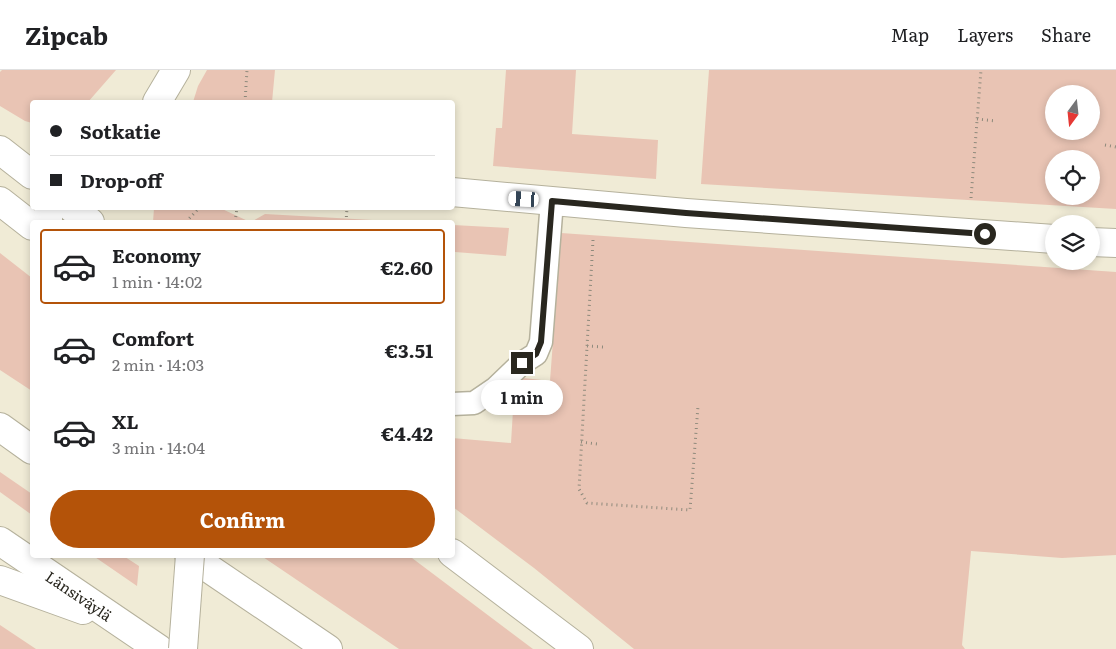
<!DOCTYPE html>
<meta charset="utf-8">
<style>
body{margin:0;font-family:Literata,serif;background:#f6f6f6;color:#202124;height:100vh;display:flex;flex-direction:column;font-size:19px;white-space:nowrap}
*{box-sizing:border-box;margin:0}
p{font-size:16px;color:#757577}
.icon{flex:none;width:28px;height:28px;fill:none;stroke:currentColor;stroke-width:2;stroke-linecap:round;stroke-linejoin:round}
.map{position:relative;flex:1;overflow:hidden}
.side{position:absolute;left:30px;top:150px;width:425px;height:338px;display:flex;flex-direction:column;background:#fff;border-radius:5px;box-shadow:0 2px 8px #0003}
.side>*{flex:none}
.top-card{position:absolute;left:30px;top:30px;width:425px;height:110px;border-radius:5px;box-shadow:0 2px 8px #0003;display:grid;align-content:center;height:110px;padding:0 20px;background:#fff}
.needle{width:32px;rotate:195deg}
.tools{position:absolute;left:1045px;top:15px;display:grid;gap:10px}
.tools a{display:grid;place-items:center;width:55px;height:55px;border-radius:50%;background:#fff;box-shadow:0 2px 8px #0003;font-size:25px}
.end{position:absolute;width:22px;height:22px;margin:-11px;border:6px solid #29271f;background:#fff;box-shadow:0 0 0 2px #fff}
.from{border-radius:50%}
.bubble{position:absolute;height:35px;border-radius:18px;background:#fff;box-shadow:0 2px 8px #0003;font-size:16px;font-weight:700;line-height:35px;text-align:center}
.car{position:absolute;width:15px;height:30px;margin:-15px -8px;border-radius:6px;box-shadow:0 0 4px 1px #0007;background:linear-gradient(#fff 24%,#345 0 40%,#fff 0 76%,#345 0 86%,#fff 0)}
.top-card b{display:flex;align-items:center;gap:18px;height:48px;font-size:19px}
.top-card b+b{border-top:1px solid #e0e0e0}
.top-card i{width:12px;height:12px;background:#202124}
ul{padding:9px 0 0;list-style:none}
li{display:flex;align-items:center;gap:15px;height:75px;margin:0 10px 8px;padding:0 10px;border:2px solid transparent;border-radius:5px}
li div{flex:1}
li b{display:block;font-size:19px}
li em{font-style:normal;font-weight:700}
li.current{border-color:#b45309}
li>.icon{width:45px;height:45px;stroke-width:1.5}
.button{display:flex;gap:10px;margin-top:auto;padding:10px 20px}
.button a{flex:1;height:58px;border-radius:30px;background:#b45309;color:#fff;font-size:20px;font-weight:700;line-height:58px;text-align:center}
header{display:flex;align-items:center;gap:30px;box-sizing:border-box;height:70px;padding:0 25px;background:#fff;border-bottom:1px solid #e0e0e0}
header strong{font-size:24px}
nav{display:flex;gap:28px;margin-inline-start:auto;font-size:18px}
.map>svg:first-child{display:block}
.green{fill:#e9c4b4;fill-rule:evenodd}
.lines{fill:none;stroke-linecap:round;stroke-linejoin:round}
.lane-casing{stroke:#b5b19c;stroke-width:25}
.street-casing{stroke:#b5b19c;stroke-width:30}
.secondary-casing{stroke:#b5b19c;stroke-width:30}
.highway-casing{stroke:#b5b19c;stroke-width:30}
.path{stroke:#8e8a7c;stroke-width:3;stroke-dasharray:1 4;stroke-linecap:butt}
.lane{stroke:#fff;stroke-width:22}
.street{stroke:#fff;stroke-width:28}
.secondary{stroke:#fff;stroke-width:28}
.highway{stroke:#fff;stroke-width:28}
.secondary-bridge-casing{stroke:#b5b19c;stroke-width:30;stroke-linecap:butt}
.secondary-bridge{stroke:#fff;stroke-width:28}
.route{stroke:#29271f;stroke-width:6}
.labels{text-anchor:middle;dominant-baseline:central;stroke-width:4;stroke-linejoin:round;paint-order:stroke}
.street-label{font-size:15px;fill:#29271f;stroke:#fdf9e3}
</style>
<header>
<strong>Zipcab</strong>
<nav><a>Map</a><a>Layers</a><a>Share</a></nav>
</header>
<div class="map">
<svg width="1116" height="579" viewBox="0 0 1116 579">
<rect width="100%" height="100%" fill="#f0ebd6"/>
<path class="green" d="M2 0H116L88 32H32V53L25 51 0 36V2Z
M207 0H275L272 32H193L198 16Z
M506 0H576L572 64 658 70 656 109 493 96 496 58H502Z
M709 0H1116V139L701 114ZM1054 24H1091V61H1054ZM1054 89H1091V126H1054Z
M154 138H220L250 152H153Z
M265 144 408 152H251Z
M453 155 509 158 506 186 455 182 453 200Z
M561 163 1116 202V485L1062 488 971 481 962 575 965 579H634L534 498 453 437 452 368 511 373 515 307 550 311Z
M0 183 32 208V321L0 300Z
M0 402 32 424V445L0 422Z
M92 485H122L139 496 137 516Z
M260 485H408L533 579H399Z
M0 555 36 579H0Z"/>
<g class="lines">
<g class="lane-casing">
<path id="lane" d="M452 334 474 333 496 318 522 293 536 284 541 272 552 131"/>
</g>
<g class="street-casing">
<path id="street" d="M452 122 686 143 1054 169
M1091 172 1116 173"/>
</g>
<g class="secondary-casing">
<path id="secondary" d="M157 32 176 0
M0 80 32 105
M0 131 32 156
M72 138 90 152
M48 152V145L51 138"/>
</g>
<g class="highway-casing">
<g id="highway">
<path d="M0 357 32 380"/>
<path id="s1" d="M0 471 159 579"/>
<path d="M452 483 579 579"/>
<path d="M189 485 328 579"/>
<path d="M0 510 83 540"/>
</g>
</g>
<path class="path" d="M245 32 247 0
M977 49 996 51
M1105 75 1116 77
M971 128 981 0
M186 152 199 138
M235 152 237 138
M346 152 347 138
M593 170 579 419 587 433 690 440 698 336
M587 276 604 277
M581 372 597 374"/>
<use href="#lane" class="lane"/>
<use href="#street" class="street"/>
<use href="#secondary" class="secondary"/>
<use href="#highway" class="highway"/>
<g class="secondary-bridge-casing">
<path id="secondary-bridge" d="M183 579 190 485"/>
</g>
<use href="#secondary-bridge" class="secondary-bridge"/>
</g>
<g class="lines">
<path class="route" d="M522 293 536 284 541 272 552 131 686 143 985 164"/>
</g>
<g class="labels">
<g class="street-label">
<text stroke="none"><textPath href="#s1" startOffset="96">Länsiväylä</textPath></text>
</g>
</g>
</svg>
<div class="tools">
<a><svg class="needle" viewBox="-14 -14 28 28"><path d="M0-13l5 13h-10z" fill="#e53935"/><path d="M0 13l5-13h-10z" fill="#757577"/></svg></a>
<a><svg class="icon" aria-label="locate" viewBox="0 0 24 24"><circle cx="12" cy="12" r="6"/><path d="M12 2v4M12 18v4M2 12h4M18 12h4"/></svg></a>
<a><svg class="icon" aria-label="layers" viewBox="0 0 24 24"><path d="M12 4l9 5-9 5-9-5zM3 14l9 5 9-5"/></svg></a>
</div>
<i class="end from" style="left:985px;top:164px"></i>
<i class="end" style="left:522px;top:293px"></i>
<div class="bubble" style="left:481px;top:310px;width:82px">1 min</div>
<i class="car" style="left:524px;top:129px;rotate:273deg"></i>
<div class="top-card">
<b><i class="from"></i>Sotkatie</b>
<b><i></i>Drop-off</b>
</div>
<section class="side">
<ul>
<li class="current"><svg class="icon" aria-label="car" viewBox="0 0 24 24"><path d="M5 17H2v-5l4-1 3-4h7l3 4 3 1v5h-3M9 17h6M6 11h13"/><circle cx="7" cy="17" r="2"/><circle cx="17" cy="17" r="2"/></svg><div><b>Economy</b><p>1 min · 14:02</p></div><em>€2.60</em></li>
<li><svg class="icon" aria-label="car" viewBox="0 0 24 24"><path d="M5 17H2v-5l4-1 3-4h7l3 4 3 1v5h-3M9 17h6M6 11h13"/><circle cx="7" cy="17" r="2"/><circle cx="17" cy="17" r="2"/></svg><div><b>Comfort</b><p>2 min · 14:03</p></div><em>€3.51</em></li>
<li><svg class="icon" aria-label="car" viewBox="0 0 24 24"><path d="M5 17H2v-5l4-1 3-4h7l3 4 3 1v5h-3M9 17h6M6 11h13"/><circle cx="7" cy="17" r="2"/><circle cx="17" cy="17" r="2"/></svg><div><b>XL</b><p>3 min · 14:04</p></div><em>€4.42</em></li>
</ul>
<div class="button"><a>Confirm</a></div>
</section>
</div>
